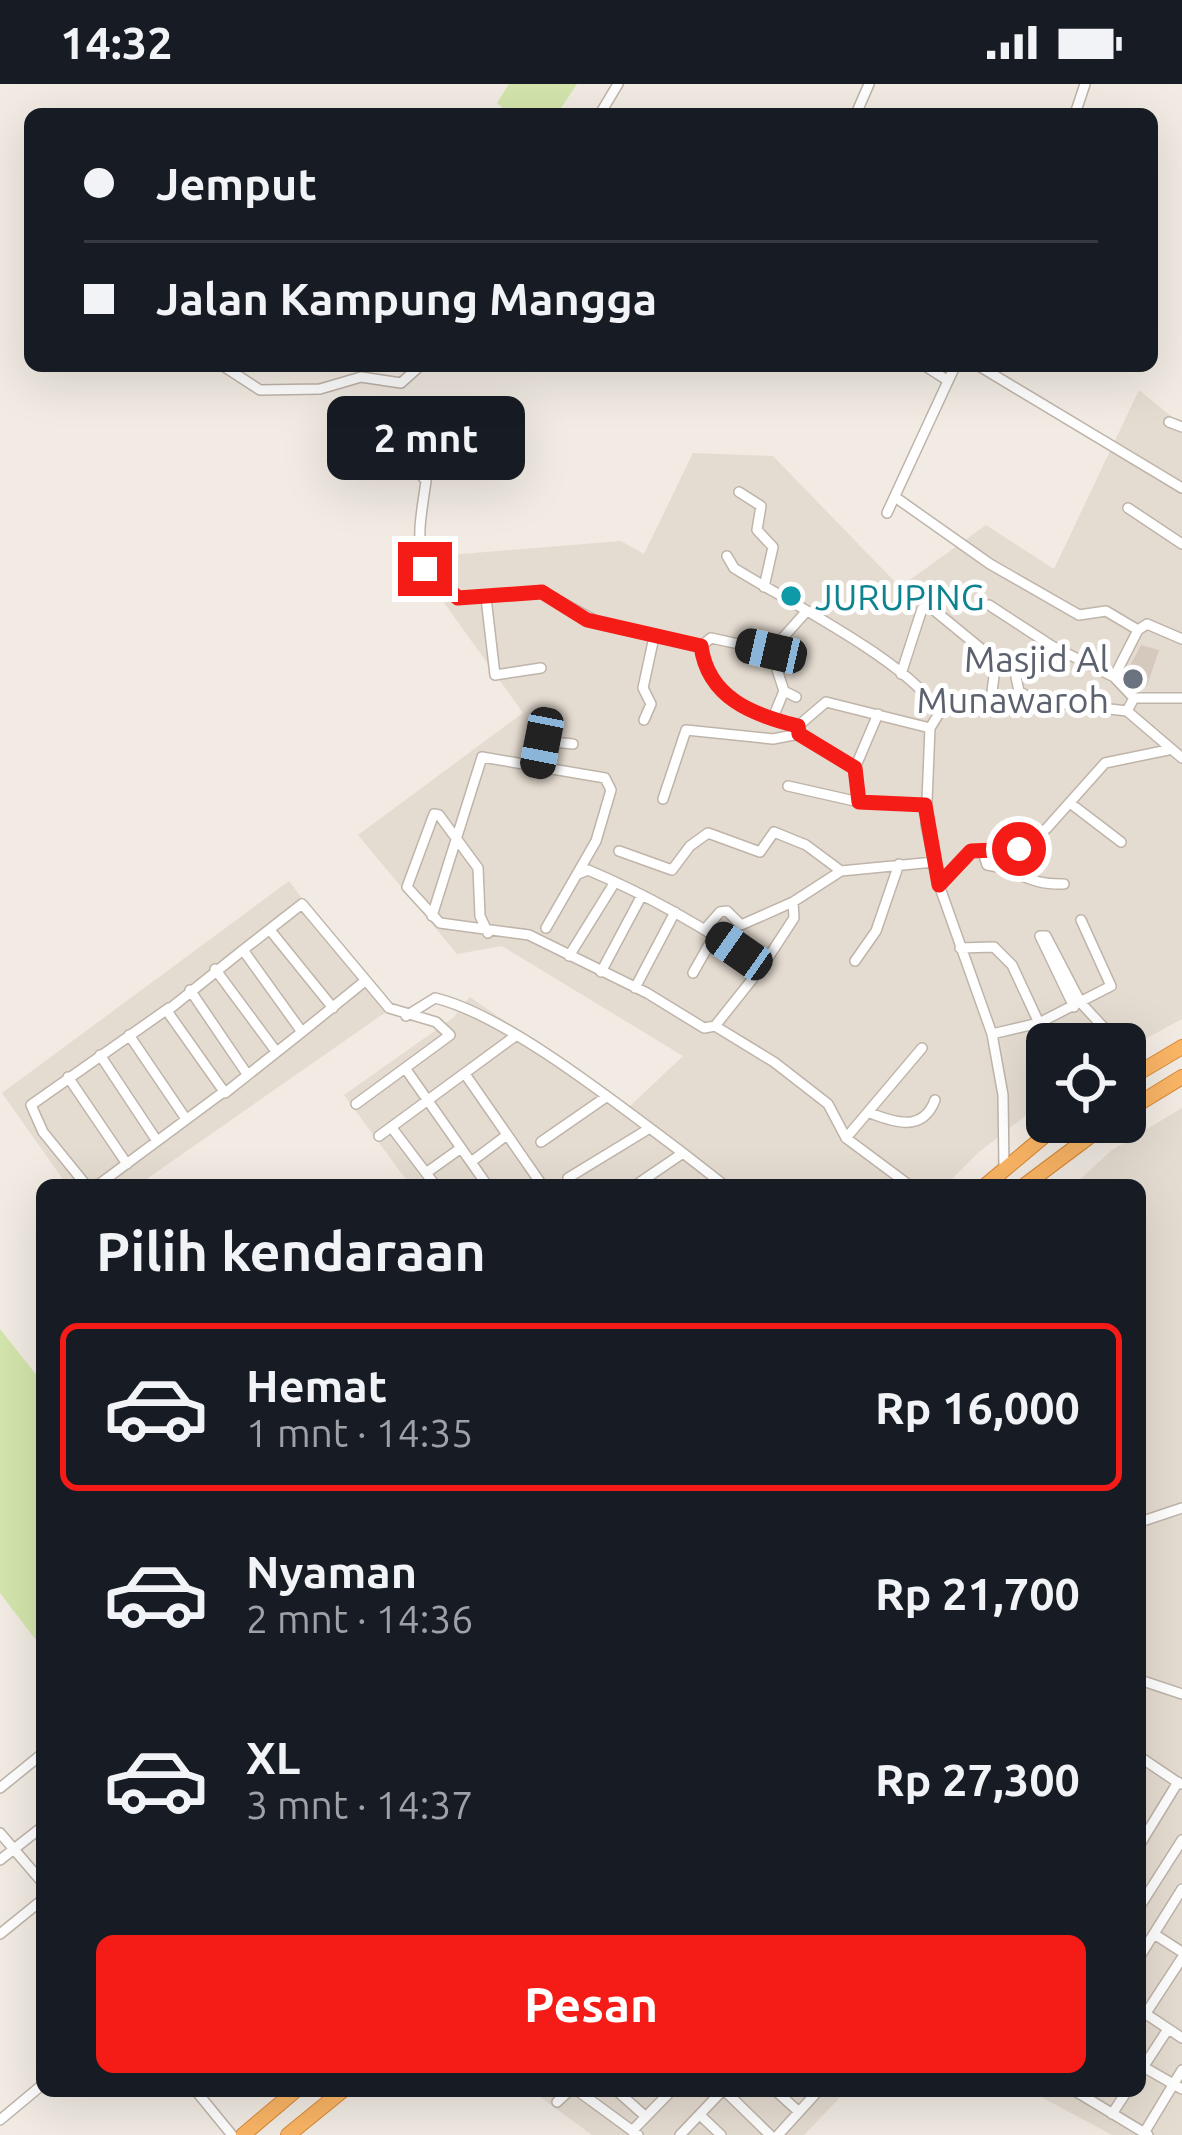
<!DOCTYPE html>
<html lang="id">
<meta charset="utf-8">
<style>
body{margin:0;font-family:Ubuntu,sans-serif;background:#242831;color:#f1f3f6;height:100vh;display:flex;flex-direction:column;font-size:45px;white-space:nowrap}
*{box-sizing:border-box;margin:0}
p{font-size:39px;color:#9ea1a6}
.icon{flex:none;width:66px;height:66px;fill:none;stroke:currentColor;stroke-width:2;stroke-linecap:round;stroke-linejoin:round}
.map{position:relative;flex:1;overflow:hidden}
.side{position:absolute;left:36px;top:1095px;width:1110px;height:918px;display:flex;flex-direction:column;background:#171b24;border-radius:18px;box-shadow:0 12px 48px #0002}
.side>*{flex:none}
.hud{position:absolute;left:24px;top:24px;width:1134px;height:264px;border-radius:18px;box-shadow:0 12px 48px #0002;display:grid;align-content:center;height:264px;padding:0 60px;background:#171b24}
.controls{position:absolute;left:1026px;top:939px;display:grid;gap:24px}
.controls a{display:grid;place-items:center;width:120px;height:120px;border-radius:18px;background:#171b24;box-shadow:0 12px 48px #0002;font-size:60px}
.end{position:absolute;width:54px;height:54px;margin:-27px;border:15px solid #f51c17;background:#fff;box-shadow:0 0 0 6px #fff}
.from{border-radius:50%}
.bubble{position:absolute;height:84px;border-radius:18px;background:#171b24;box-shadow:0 12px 48px #0002;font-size:39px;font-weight:700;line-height:84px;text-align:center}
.car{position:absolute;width:36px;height:72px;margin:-36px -18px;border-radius:15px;box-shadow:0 0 9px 3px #0007;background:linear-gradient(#222 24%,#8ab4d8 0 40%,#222 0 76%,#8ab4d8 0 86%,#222 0)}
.hud b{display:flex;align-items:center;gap:42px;height:114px;font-size:45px}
.hud b+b{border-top:3px solid #363941}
.hud i{width:30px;height:30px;background:#f1f3f6}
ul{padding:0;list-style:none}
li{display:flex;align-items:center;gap:36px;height:168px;margin:0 24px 18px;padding:0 36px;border:6px solid transparent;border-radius:18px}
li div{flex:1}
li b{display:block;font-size:45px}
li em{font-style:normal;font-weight:700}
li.current{border-color:#f51c17}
li>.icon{width:108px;height:108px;stroke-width:1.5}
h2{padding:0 60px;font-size:54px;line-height:144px}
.action{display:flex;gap:24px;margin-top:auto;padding:24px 60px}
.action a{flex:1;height:138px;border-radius:18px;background:#f51c17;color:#fff;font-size:48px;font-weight:700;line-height:138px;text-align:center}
.status{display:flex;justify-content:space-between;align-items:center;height:84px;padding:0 60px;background:#171b24;direction:ltr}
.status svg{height:33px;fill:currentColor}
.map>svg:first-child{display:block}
.residential{fill:#e5dcd1}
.green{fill:#d3e5ac}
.building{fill:#d5c8bc}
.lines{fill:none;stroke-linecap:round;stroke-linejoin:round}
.minor-casing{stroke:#bfb4a9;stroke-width:12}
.highway-casing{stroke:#d98835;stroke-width:16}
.minor{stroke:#fff;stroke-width:9}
.highway{stroke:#fab565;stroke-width:14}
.route{stroke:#f51c17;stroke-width:15}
.culture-dot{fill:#0f9aa8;stroke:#fff;stroke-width:4.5}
.worship-dot{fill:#6b7280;stroke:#fff;stroke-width:4.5}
.labels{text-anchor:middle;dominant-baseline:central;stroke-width:10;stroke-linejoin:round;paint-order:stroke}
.culture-label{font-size:36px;fill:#0d838f;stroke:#fff;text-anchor:start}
.worship-label{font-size:36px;fill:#5b616d;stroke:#fff;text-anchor:end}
</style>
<div class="status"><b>14:32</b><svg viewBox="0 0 49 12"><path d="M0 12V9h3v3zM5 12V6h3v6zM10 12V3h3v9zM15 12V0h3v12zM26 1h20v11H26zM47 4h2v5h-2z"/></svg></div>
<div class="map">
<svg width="1182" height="2051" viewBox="0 0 1182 2051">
<rect width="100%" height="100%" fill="#f1ebe3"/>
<path class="residential" d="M1139 306 1182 341V935L1125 966V960H1047V1015L979 1068 946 1101H708L703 1094 683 1101H410L344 1011 453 934 470 913 629 1023 683 972 502 862 457 870 358 751 523 629 412 474 621 457 644 470 693 369 773 372 900 503 986 441 1054 485Z
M289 797 386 928 138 1101H67L2 1009Z
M1182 1024V2051H1112L1030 2007H1140V1101H1074L1112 1066Z
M532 2007H846L804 2051H592Z"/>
<path class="green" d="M509 0H577L557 30H510L497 19Z
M0 1245 42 1298V1564L0 1509Z"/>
<path class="building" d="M1141 561 1159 566 1147 602 1125 591Z"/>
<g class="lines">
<g class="minor-casing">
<path id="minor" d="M600 30 618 0
M856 30 869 0
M1075 30 1085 0
M223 282 260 306 320 305 361 293 401 299 420 282
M925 282 947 296
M979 282 1182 404
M1169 338 1182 343
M418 387 426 397C419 448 408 483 458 514L542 508 604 541 701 562C707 614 753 631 798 642L826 618 930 644 926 741 939 801 992 950 1003 1011 1004 1084
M739 408 761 422 757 446 773 463 764 503
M895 413 990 480 1079 531 1106 527 1138 546 1114 593 1134 614
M1128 424 1182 460
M887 429 955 282
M727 472 734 484C781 514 917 582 937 628
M486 514 495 591 541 584
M989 521 1052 562 1114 593
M1138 546 1147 540 1182 555
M701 562 711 554 771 567
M901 590 922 525 929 522 996 577 990 623
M784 607 771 567 805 529
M1182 614H1134L1127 627 1182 674
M1032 616 1019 607 1016 593 1052 562
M878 630 855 684 859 718 925 721
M644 636 651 620 643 604 654 553
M772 636 784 607 796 613
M930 644 943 623 1032 616 1127 627
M799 649 855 684
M537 685 543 657 573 660
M788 702 859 718
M663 715 686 646 773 655 799 650
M1070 719 1121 758
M982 765 987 781C1021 786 1026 801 1064 800
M619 767 672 786 690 762 708 749 760 768 774 748 806 761 841 787
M939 801 971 767 1022 764 1047 744 1105 679 1168 666
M432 832 482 673 605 694 611 706 596 757 546 844
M706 844 720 828 727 827 741 841 793 818
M270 846 333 924
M488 849 480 832 478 784 439 731 434 730 407 803 440 839 529 851 647 909 704 944 715 942 762 883C707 845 650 812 588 786L578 790
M960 864 994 863 1012 881 1039 939
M243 866 302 820 389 924 436 938 450 951 356 1020
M569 872 615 798
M855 877 876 847 899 780
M762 883 794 834 793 818 841 787 934 778
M215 885 275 966
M601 888 642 811
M693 889 715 850
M635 904 675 828
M190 906 247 990
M1074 923 1040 852H1046L1081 919 1119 960
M406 932 435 914C507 931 621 1023 683 1069
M715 942 774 978 828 1020 846 1054 909 1101
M302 948 225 1009 167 927 243 866 302 948 365 897
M992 950 1039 939 1111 902 1081 836
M129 951 186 1035
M1125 969 1139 989
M100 971 157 1057
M405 984 487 1101
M465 990 542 1101
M68 993 127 1080
M870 1029C896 1039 923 1048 935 1016
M392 1044 435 1101
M379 1052 514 953
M846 1054 922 964
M541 1058 606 1013
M471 1078 507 1051
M426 1089 461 1064
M568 1094 650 1044
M86 1101 43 1048 31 1021 169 924
M98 1101 222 1009
M636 1101 683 1069 724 1101
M1140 1438 1182 1424
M1140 1596 1182 1610
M1140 1673 1180 1700
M0 1704 42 1670
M0 1749 42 1798
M1140 1760 1178 1698
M0 1776 42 1743
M1140 1822 1182 1756
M0 1850 42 1816
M1154 1850 1182 1868
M1140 1872 1182 1805
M1140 1926 1182 1954
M1146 1929 1182 1874
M1140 1981 1182 2005
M1140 1988 1168 1945
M196 2007 232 2051
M578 2007 638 2051
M617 2007 645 2032
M725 2007 770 2051
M776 2007 799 2028
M1075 2007 1148 2051
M557 2018 569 2007
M1112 2030 1127 2007
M700 2031 721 2051
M0 2036 42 2001
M632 2047 671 2007
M1144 2049 1182 1986
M680 2051 722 2007
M778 2051 818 2007"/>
</g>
<g class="highway-casing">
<path id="highway" d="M1125 997 1182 963
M1125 1028 1182 993
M986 1101 1061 1038
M1025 1101 1109 1038
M243 2051 295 2007
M288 2051 342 2007"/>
</g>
<use href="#minor" class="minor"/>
<use href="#highway" class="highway"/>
</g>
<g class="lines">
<path class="route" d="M425 485 458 514 542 508 587 536 701 562C708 614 753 631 798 642L799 650 855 684 859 718 925 721 939 801 971 767 1019 765"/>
</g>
<circle class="culture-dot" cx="791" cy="512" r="12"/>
<circle class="worship-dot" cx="1133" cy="595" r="12"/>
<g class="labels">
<g class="culture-label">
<text x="815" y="512">JURUPING</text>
</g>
<g class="worship-label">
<text x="1109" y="574">Masjid Al<tspan x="1109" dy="41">Munawaroh</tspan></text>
</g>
</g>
</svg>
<div class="controls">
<a><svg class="icon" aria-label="locate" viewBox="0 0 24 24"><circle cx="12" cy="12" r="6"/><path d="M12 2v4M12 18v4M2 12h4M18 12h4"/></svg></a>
</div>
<i class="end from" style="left:1019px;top:765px"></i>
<i class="end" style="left:425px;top:485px"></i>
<div class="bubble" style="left:327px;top:312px;width:198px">2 mnt</div>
<i class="car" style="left:771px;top:567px;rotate:283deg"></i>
<i class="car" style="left:542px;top:659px;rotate:191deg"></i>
<i class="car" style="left:739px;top:867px;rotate:305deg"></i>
<div class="hud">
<b><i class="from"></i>Jemput</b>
<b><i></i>Jalan Kampung Mangga</b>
</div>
<section class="side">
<h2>Pilih kendaraan</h2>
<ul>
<li class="current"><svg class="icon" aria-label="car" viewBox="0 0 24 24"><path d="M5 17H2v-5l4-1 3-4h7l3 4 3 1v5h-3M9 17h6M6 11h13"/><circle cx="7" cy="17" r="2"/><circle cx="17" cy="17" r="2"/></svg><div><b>Hemat</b><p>1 mnt · 14:35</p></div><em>Rp 16,000</em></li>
<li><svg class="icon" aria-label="car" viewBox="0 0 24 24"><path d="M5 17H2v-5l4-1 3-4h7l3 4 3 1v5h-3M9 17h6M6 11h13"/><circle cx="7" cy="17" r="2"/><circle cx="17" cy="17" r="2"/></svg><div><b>Nyaman</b><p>2 mnt · 14:36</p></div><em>Rp 21,700</em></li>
<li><svg class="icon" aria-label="car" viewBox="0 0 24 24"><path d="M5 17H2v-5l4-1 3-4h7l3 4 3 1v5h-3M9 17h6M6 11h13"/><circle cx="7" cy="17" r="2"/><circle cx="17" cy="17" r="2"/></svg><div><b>XL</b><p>3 mnt · 14:37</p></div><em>Rp 27,300</em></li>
</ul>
<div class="action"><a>Pesan</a></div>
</section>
</div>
